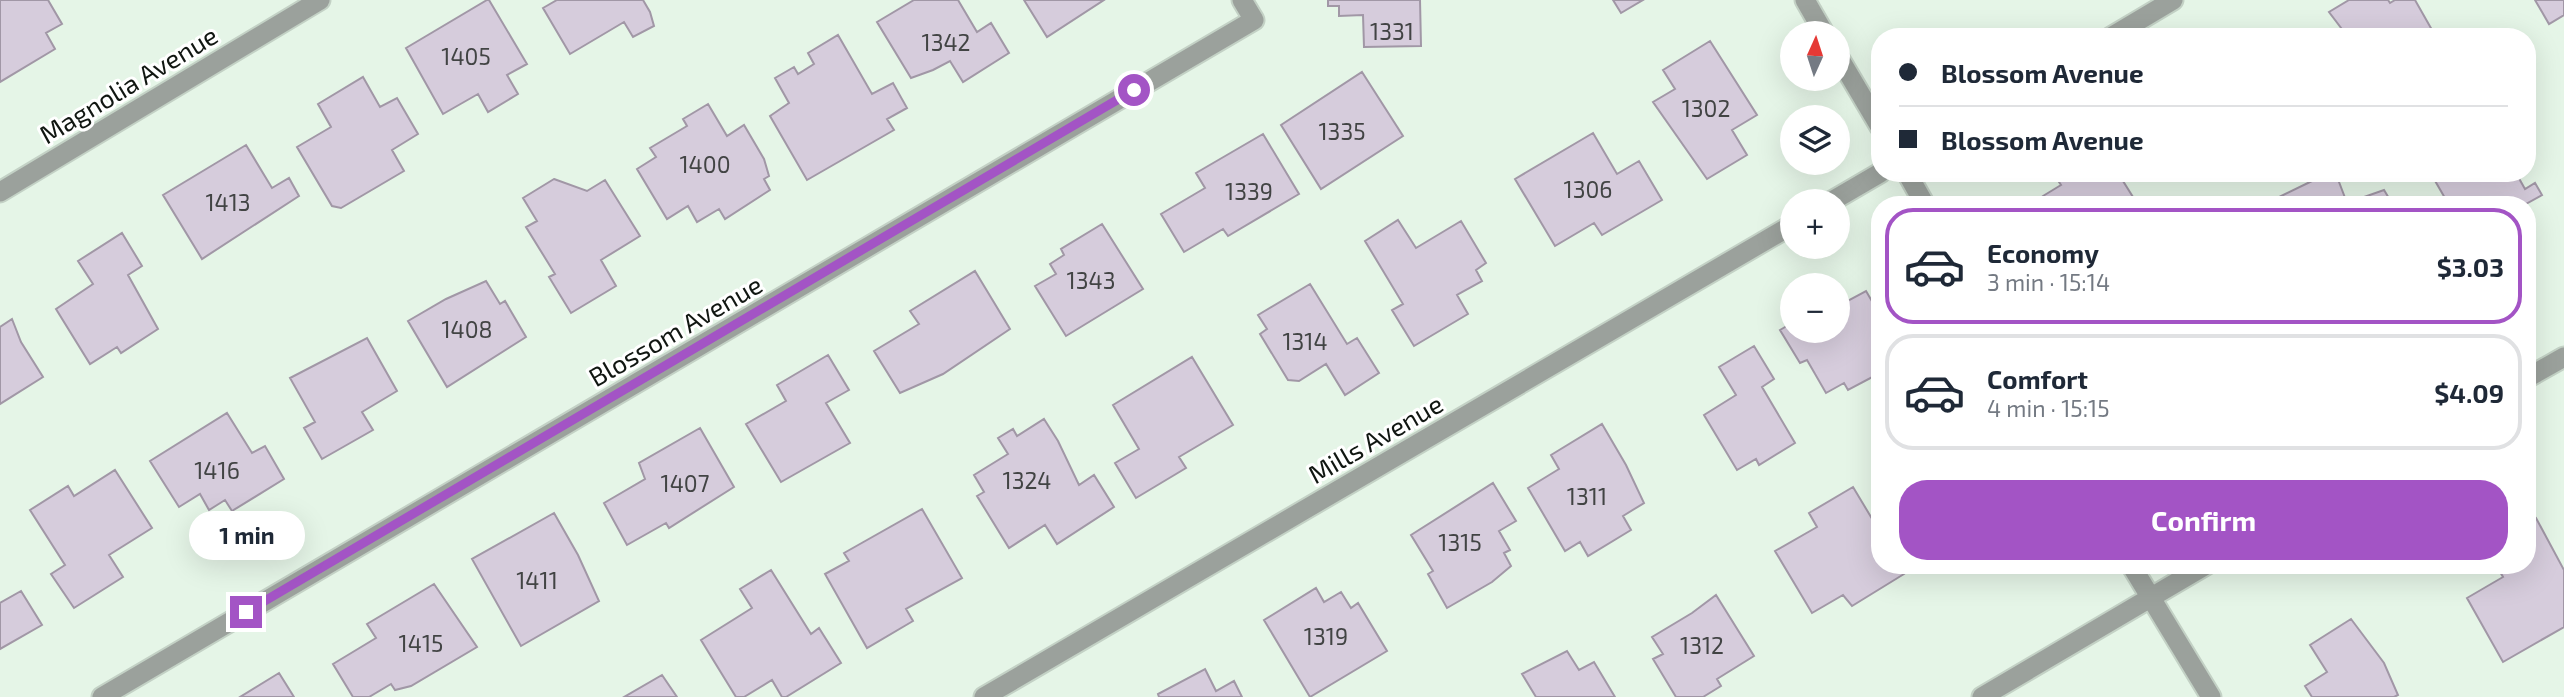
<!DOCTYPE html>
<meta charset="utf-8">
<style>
body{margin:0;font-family:"Exo 2",sans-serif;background:#f6f6f7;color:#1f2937;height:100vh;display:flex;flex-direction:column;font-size:26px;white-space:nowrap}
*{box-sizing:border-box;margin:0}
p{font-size:23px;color:#747a83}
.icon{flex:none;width:38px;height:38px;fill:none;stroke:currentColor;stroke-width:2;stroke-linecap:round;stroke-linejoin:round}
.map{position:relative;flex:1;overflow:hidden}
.panel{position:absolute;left:1871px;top:196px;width:665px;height:378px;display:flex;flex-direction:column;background:#fff;border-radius:28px;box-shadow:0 7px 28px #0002}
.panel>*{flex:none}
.top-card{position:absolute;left:1871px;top:28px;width:665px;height:154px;border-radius:28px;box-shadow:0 7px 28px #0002;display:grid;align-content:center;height:154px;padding:0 28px;background:#fff}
.needle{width:46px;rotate:3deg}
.controls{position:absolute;left:1780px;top:21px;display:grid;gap:14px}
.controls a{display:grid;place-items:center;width:70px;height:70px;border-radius:50%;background:#fff;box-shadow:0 7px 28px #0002;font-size:35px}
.end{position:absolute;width:32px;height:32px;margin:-16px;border:9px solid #a354c5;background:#fff;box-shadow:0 0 0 4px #fff}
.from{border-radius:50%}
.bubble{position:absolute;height:49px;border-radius:24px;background:#fff;box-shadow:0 7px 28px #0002;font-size:23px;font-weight:700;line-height:49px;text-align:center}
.top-card b{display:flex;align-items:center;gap:24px;height:66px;font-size:26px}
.top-card b+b{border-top:2px solid #e0e1e3}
.top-card i{width:18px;height:18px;background:#1f2937}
ul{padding:12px 0 0;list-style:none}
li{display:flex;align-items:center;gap:21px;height:116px;margin:0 14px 10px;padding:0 14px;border:4px solid #e0e1e3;border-radius:28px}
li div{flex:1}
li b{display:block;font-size:26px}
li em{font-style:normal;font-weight:700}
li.on{border-color:#a354c5}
li>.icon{width:63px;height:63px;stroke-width:1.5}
.primary-button{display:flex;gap:14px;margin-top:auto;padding:14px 28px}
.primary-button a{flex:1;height:80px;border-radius:28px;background:#a354c5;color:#fff;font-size:28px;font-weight:700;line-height:80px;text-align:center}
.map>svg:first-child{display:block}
.building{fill:#d6ccdc;stroke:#a197a6;stroke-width:2}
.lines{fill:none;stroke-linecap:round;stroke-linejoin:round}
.minor-casing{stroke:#c3d1c5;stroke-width:23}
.tertiary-casing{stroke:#c3d1c5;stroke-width:23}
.minor{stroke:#9ba19c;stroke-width:19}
.tertiary{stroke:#9ba19c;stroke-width:19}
.route{stroke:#a354c5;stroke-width:9}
.labels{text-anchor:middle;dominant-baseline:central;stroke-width:6;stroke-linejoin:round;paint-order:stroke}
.number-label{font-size:23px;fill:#424444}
.street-label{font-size:26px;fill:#101611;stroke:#fff}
</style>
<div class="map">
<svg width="2564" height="697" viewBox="0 0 2564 697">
<rect width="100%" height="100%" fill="#e5f5e7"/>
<path class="building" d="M0 0H48L62 24 46 33 55 49 0 82Z
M487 0H489L527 64 507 75 518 94 488 112 478 94 443 114 406 48Z
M557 0H643L650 12 654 26 633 37 624 22 570 54 543 8Z
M914 0H958L977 32 991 23 1009 53 963 82 950 61 933 70 911 78 877 22Z
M1024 0H1104L1047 37Z
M1328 0H1420L1421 46 1364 47 1363 15 1339 16V6H1328Z
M1613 0H1643L1621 13Z
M2349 0H2388L2390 3 2395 0H2415L2436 37H2348L2329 12Z
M2535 0H2564V15L2549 24Z
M838 35 872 94 893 83 907 108 887 119 894 130 807 180 770 116 789 103 775 78 794 67 798 74 814 64 808 53Z
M1710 41 1757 115 1732 130 1747 155 1707 179 1653 102 1675 89 1663 70Z
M1362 72 1403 136 1321 189 1281 125Z
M363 77 380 107 397 98 418 134 392 150 404 171 341 208 332 206 297 147 331 127 318 104Z
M708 104 727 136 744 125 764 159 769 176 764 179 770 190 725 219 719 209 697 222 688 206 667 219 637 169 656 157 650 148 687 126 683 119Z
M1593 133 1617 174 1639 161 1662 200 1602 235 1594 223 1555 246 1515 179Z
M1263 134 1299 194 1228 236 1223 229 1184 252 1161 214 1205 188 1196 173Z
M246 145 272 188 289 178 299 196 202 259 163 195Z
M2053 173H2136L2123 181 2138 205H2048L2043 196 2061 185Z
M2443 173H2516L2525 189 2535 183 2542 195 2524 205H2449L2434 179Z
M2336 174 2347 203 2384 190 2393 205 2267 203 2312 181Z
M554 179 587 191 605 180 640 236 601 260 616 286 571 313 549 277 555 274 526 227 537 221 523 198Z
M1398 220 1416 248 1461 221 1486 263 1476 270 1482 281 1457 295 1468 314 1414 346 1392 310 1403 304 1365 241Z
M1102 224 1143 289 1066 336 1035 286 1056 274 1050 264 1064 255 1061 249Z
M122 233 142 266 128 275 158 329 121 353 117 347 90 364 56 309 93 284 78 261Z
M975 271 1010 329 943 374 900 393 874 351 919 324 910 311Z
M486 281 500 304 505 301 526 337 447 387 408 321 446 299Z
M1310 284 1347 344 1357 338 1379 373 1345 395 1326 364 1299 381 1288 380 1260 334 1267 329 1258 315Z
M1866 291 1880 315V361L1875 364 1880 373 1848 390 1844 383 1826 393 1807 360 1800 363 1780 330 1792 323V331H1838V306Z
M12 319 21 342 43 377 0 404V327Z
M367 338 397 391 362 412 373 430 322 459 304 428 315 422 290 378Z
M1754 346 1774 379 1762 387 1795 443 1759 465 1756 459 1737 470 1704 415 1736 395 1719 367Z
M828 355 849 390 826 403 850 443 781 482 746 424 786 401 777 385Z
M1192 357 1233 425 1179 457 1186 468 1136 498 1115 463 1139 449 1113 405Z
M227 413 252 453 265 446 284 479 232 511 225 500 209 510 200 494 179 507 150 461Z
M1044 419 1058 441 1079 485 1094 475 1114 507 1057 544 1045 525 1009 548 977 496 984 492 974 475 1008 454 998 438 1013 429 1017 436Z
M1602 424 1626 465 1644 503 1623 516 1631 530 1588 556 1580 542 1565 551 1528 488 1559 469 1551 455Z
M700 428 734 487 669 528 666 523 627 545 604 503 645 479 639 463Z
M115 470 152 528 109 555 123 577 74 608 51 574 65 565 30 510 68 486 74 496Z
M1493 483 1516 521 1499 531 1510 550 1504 553 1511 566 1492 582 1447 608 1428 574 1433 571 1411 535Z
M1853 487 1880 532V565H1899L1904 574 1852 606 1843 595 1812 613 1775 551 1817 527 1809 513Z
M922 509 962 578 906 609 913 621 867 648 825 574 849 561 844 553Z
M554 513 578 555 599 601 521 646 472 559Z
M2536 518 2564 570V627L2503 662 2467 598 2503 577 2496 565H2527V523Z
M771 570 811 634 819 628 841 663 786 697H782L772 680 744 697H736L701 640 752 608 740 589Z
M434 584 477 647 411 686 395 690 391 684 369 697H353L333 664 376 638 367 624Z
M1316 588 1324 602 1341 592 1351 608 1358 603 1387 651 1310 697 1264 620Z
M21 591 42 625 0 649V603Z
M1716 595 1754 656 1717 679 1721 686 1703 697H1676L1653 659 1663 654 1652 637 1692 613Z
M2351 619 2384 663 2398 695 2394 697H2312L2305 686 2327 672 2310 645Z
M1567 651 1579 670 1594 662 1615 697H1536L1522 674Z
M1205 669 1216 691 1234 681 1242 697H1159L1158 694Z
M279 673 294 697H240Z
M662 675 677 697H624Z"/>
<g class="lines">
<g class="minor-casing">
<path id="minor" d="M2111 37 2173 0
M0 192 320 0
M1832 201 1880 173
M102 697 1254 20 1242 0
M984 697 1792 225"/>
</g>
<g class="tertiary-casing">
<path id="tertiary" d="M1805 0 1824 33
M1838 56 1880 127
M1907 173 1925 205
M2527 378 2564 357
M2131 565 2211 697
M1982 697 2206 565"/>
</g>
<use href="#minor" class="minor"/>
<use href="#tertiary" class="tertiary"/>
</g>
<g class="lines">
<path class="route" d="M246 612 1134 90"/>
</g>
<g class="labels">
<g class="number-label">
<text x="1392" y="31">1331</text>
<text x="946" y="42">1342</text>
<text x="466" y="56">1405</text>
<text x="1706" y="108">1302</text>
<text x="1342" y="131">1335</text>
<text x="705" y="164">1400</text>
<text x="1588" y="189">1306</text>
<text x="1249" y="191">1339</text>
<text x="228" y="202">1413</text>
<text x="1091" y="280">1343</text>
<text x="467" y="329">1408</text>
<text x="1305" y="341">1314</text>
<text x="217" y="470">1416</text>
<text x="1027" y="480">1324</text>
<text x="685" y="483">1407</text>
<text x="1587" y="496">1311</text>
<text x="1460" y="542">1315</text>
<text x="537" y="580">1411</text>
<text x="1326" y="636">1319</text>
<text x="421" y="643">1415</text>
<text x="1702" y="645">1312</text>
</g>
<g class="street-label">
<text transform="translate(128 84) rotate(-31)">Magnolia Avenue</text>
<text transform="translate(675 330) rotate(-30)">Blossom Avenue</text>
<text transform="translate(1375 438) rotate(-30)">Mills Avenue</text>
</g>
</g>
</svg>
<div class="controls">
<a><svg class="needle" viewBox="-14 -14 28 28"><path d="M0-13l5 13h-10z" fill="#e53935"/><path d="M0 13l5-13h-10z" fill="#747a83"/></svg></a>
<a><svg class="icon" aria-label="layers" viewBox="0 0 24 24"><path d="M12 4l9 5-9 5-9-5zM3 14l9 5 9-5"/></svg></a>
<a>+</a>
<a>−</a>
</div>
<i class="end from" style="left:1134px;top:90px"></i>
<i class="end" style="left:246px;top:612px"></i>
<div class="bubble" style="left:189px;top:511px;width:116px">1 min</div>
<div class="top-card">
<b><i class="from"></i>Blossom Avenue</b>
<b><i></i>Blossom Avenue</b>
</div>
<section class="panel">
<ul>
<li class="on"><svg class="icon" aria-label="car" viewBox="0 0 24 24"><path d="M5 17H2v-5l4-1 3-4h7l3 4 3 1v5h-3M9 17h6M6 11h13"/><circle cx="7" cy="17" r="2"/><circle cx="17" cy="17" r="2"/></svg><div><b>Economy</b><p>3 min · 15:14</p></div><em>$3.03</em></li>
<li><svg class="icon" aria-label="car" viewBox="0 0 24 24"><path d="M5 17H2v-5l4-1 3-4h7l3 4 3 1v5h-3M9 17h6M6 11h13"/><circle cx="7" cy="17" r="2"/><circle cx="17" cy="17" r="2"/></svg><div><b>Comfort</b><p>4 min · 15:15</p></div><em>$4.09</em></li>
</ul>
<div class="primary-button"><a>Confirm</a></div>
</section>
</div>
